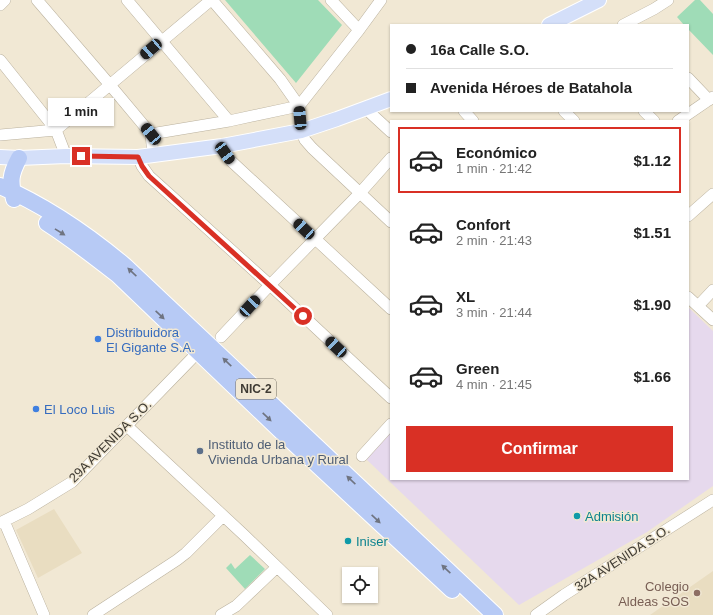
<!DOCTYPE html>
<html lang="es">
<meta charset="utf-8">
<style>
body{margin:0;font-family:Helvetica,sans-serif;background:#f6f6f6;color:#222;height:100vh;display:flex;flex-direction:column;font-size:15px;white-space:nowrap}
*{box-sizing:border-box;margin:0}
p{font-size:13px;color:#767676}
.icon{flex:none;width:22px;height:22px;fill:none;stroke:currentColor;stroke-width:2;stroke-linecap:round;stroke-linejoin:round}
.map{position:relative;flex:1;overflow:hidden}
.side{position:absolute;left:390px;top:120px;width:299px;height:360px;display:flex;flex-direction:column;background:#fff;border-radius:0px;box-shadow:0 1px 3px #0004}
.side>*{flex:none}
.banner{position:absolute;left:390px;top:24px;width:299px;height:88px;border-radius:0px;box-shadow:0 1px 3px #0004;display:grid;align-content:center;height:88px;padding:0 16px;background:#fff}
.buttons{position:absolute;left:342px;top:567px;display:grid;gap:8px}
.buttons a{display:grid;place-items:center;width:36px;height:36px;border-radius:0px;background:#fff;box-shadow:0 1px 3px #0004;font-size:20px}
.end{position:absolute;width:18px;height:18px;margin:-9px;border:5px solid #d93025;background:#fff;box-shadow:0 0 0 2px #fff}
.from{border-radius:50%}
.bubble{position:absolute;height:28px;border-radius:0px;background:#fff;box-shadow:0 1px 3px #0004;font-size:13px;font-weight:600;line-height:28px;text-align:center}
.car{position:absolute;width:12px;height:24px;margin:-12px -6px;border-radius:5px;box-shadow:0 0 3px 1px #0007;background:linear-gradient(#222 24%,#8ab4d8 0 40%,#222 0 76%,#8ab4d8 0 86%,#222 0)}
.banner b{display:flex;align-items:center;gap:14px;height:38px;font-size:15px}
.banner b+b{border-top:1px solid #e0e0e0}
.banner i{width:10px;height:10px;background:#222}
ul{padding:7px 0 0;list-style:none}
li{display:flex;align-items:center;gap:12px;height:66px;margin:0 8px 6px;padding:0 8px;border:2px solid transparent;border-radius:0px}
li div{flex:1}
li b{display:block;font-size:15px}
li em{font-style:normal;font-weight:600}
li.on{border-color:#d93025}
li>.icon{width:36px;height:36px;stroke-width:1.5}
.cta{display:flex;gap:8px;margin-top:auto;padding:8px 16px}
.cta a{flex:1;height:46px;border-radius:0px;background:#d93025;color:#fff;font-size:16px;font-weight:600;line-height:46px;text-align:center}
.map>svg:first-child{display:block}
.commercial{fill:#e6d9ed}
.built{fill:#e9ddc1}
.green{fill:#9fdcb7}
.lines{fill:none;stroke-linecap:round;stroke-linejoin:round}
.minor-casing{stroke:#bab19e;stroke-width:12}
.major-casing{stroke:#fff;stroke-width:16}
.highway-casing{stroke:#fff;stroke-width:18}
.minor{stroke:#fff;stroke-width:11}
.major{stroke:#d4dff9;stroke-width:14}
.highway{stroke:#b7caf5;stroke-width:16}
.oneway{fill:#6f7481}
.route{stroke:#d93025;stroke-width:5}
.shop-dot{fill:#3f7fe0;stroke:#f1e8d4;stroke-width:1.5}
.service-dot{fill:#5c6f8a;stroke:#f1e8d4;stroke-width:1.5}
.culture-dot{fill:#0f9aa8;stroke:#f1e8d4;stroke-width:1.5}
.education-dot{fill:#8d6e63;stroke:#f1e8d4;stroke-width:1.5}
.labels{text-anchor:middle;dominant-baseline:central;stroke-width:3;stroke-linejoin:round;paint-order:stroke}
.shield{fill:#f1e8d4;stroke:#746f63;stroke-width:1}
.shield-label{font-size:12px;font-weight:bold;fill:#3f3b33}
.shop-label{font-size:13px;fill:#366cbe;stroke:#f1e8d4;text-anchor:start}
.street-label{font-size:13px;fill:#3f3b33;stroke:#f1e8d4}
.service-label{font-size:13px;fill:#4e5e75;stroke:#f1e8d4;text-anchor:start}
.culture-label{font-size:13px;fill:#0d838f;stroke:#f1e8d4;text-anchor:start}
.education-label{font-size:13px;fill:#785e54;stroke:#f1e8d4;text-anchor:end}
</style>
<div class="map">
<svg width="713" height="615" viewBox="0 0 713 615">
<rect width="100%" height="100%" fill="#f1e8d4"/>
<path class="commercial" d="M688 307 713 331V486L647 532 519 605 366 459 391 432V479H688Z"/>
<path class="built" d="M54 509 82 553 38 578 16 530Z
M713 571V615H650Z"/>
<path class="green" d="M225 0H318L342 25 296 83Z
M695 0H700L713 14V55L688 29V25H684L677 17Z
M250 555 265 569 245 589 226 568 231 563 235 569Z"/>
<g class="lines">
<g class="minor-casing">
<path id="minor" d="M37 0 110 85 151 134 153 155
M127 0 229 121
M212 0 280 79 299 106 301 131 305 140 312 148 391 222
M331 0 359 30
M0 5 5 0
M623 25 654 9 668 0
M0 60 56 130C108 87 159 43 211 0
M688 78 709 100
M299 106 359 30 381 0
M366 109 391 132
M464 111 473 121
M564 111 574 121
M644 111 654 121
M678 121 713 97
M151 134 229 121 299 106
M0 135 56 130 66 156
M222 146 225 153 231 161 391 309
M138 157 142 166 149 176 270 285 391 398
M688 216 713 194
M688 297 713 320
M698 306 713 290
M221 337 270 285 360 193 391 158
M127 426 244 535 327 615
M362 456 391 424
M4 521 44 615
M0 523 28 509 72 482 203 347
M93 615 177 560 186 553 223 516
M221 615 236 606 277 567
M536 615 564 595 713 500"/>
</g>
<g class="major-casing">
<path id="major" d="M549 25 599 0
M0 157 19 158 66 156 138 157 222 146 301 131 337 119 391 99"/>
</g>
<g class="highway-casing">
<path id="highway" d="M0 186C46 206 87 234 125 266L495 615
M14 199C10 181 10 175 19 158
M47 223C72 239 95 257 118 275L281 431 452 590"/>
</g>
<use href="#minor" class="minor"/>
<use href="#major" class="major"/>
<use href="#highway" class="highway"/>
</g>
<defs><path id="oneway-solid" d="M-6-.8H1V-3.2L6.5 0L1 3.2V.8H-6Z"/></defs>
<g class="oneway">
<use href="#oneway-solid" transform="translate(60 232) rotate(32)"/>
<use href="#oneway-solid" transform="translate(132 272) rotate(-137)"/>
<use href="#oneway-solid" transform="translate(160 315) rotate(43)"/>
<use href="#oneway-solid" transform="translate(227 362) rotate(-136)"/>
<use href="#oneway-solid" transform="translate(267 417) rotate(44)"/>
<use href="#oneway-solid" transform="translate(351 480) rotate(-137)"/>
<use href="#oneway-solid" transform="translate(376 519) rotate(43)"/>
<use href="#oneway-solid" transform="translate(446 569) rotate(-137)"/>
</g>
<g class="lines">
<path class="route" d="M81 156 138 157 142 166 149 176 303 316"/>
</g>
<g class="shop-dot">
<circle cx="98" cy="339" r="4"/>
<circle cx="36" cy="409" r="4"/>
</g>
<circle class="service-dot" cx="200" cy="451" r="4"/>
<g class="culture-dot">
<circle cx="577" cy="516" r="4"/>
<circle cx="348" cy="541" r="4"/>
</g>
<circle class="education-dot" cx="697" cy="593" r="4"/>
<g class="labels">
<rect class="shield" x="236" y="379" width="40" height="20" rx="3"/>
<g class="shield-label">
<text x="256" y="389">NIC-2</text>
</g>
<g class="shop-label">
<text x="106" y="332">Distribuidora<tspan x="106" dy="15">El Gigante S.A.</tspan></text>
<text x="44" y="409">El Loco Luis</text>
</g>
<g class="street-label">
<text transform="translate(110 441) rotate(-45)">29A AVENIDA S.O.</text>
<text transform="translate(622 558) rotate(-33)">32A AVENIDA S.O.</text>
</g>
<g class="service-label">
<text x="208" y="444">Instituto de la<tspan x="208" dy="15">Vivienda Urbana y Rural</tspan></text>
</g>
<g class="culture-label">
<text x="585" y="516">Admisión</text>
<text x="356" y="541">Iniser</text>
</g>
<g class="education-label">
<text x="689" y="586">Colegio<tspan x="689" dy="15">Aldeas SOS</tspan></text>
</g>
</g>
</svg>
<div class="buttons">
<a><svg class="icon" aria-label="locate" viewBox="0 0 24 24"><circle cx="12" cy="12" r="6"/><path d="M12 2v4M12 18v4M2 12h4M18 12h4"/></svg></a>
</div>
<i class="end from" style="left:303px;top:316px"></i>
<i class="end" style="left:81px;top:156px"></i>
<div class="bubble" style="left:48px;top:98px;width:66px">1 min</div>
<i class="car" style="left:151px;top:49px;rotate:229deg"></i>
<i class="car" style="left:300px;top:118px;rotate:355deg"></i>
<i class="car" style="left:151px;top:134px;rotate:321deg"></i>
<i class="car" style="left:225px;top:153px;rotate:144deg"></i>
<i class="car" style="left:304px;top:229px;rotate:313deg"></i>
<i class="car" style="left:250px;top:306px;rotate:43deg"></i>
<i class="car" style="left:336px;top:347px;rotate:313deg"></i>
<div class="banner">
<b><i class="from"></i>16a Calle S.O.</b>
<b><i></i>Avenida Héroes de Batahola</b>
</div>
<section class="side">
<ul>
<li class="on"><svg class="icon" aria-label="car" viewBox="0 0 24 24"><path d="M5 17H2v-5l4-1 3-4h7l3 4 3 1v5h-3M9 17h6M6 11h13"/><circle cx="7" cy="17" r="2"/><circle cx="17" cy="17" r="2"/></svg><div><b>Económico</b><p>1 min · 21:42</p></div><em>$1.12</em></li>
<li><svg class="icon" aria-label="car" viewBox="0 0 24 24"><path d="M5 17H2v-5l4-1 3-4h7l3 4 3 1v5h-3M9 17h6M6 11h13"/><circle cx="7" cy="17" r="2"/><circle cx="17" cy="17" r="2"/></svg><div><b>Confort</b><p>2 min · 21:43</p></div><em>$1.51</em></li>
<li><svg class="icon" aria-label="car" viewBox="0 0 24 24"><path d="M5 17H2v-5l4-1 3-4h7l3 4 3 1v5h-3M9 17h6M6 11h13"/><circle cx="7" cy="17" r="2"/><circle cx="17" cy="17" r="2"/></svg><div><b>XL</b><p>3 min · 21:44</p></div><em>$1.90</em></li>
<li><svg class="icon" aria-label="car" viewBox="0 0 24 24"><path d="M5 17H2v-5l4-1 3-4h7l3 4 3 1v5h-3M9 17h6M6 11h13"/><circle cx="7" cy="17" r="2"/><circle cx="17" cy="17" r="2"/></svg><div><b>Green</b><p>4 min · 21:45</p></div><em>$1.66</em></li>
</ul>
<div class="cta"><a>Confirmar</a></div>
</section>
</div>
